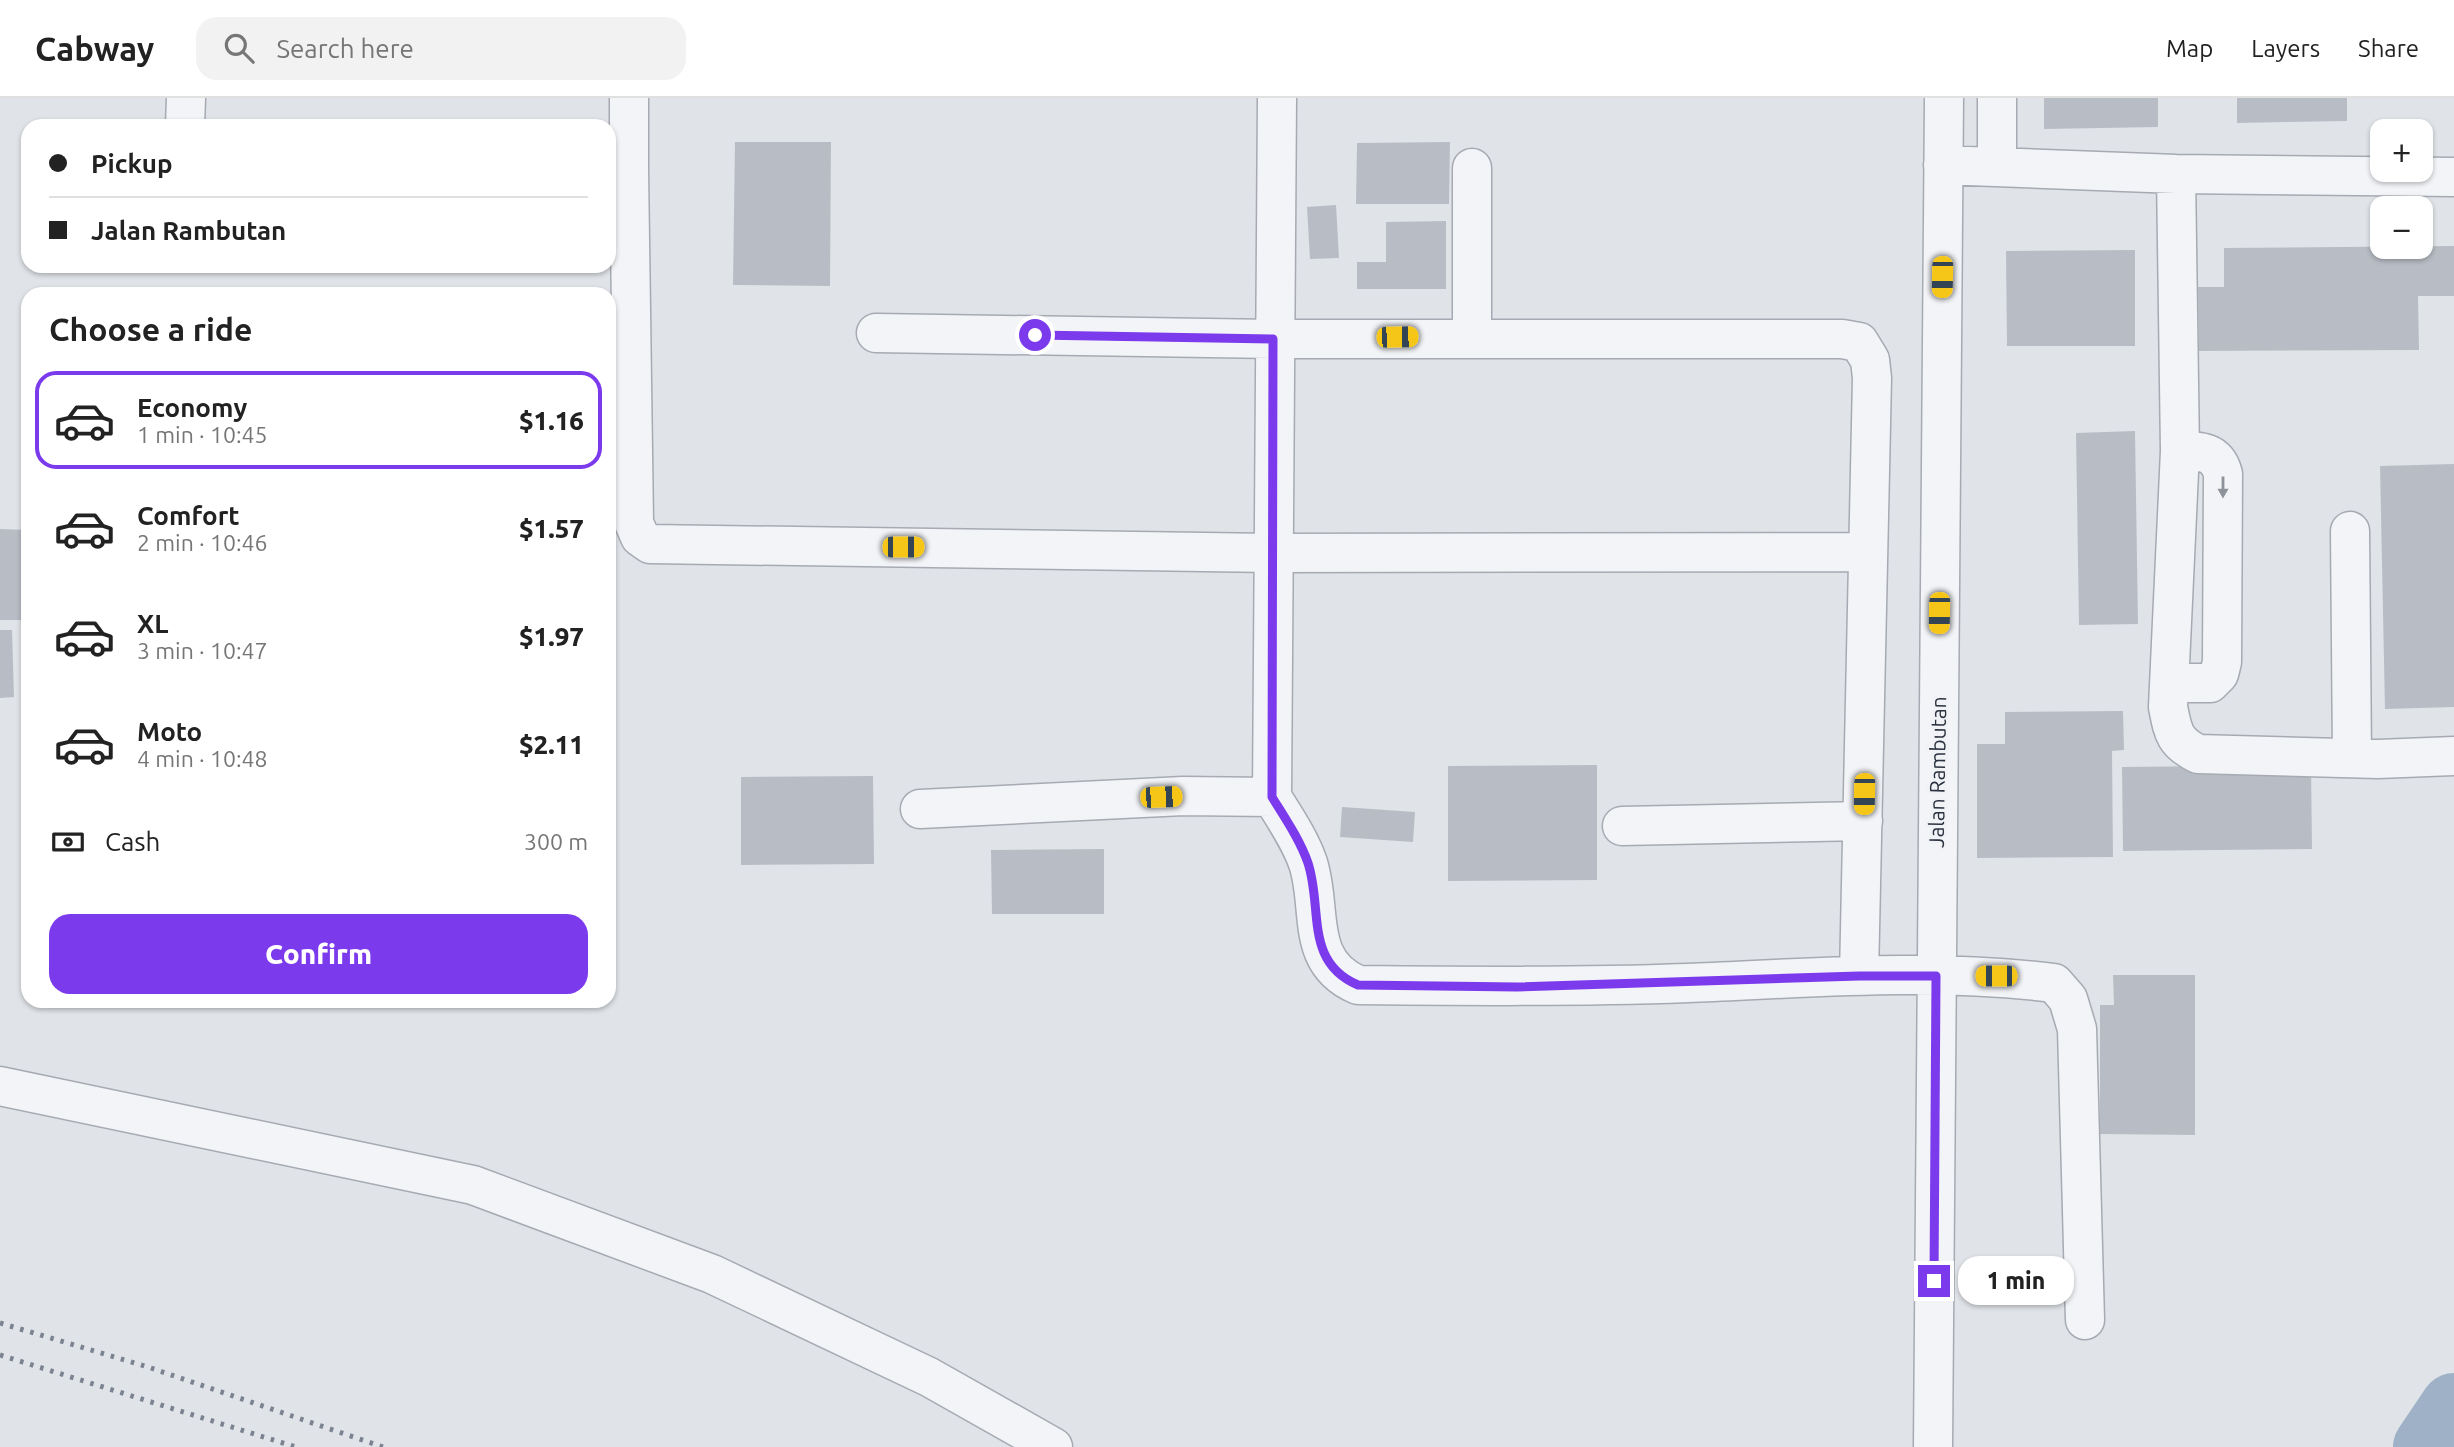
<!DOCTYPE html>
<meta charset="utf-8">
<style>
body{margin:0;font-family:Ubuntu,sans-serif;background:#f2f2f2;color:#222;height:100vh;display:flex;flex-direction:column;font-size:26px;white-space:nowrap}
*{box-sizing:border-box;margin:0}
p{font-size:23px;color:#767676}
.icon{flex:none;width:38px;height:38px;fill:none;stroke:currentColor;stroke-width:2;stroke-linecap:round;stroke-linejoin:round}
.map{position:relative;flex:1;overflow:hidden}
.sheet{position:absolute;left:21px;top:189px;width:595px;height:721px;display:flex;flex-direction:column;background:#fff;border-radius:21px;box-shadow:0 2px 5px #0004}
.sheet>*{flex:none}
.banner{position:absolute;left:21px;top:21px;width:595px;height:154px;border-radius:21px;box-shadow:0 2px 5px #0004;display:grid;align-content:center;height:154px;padding:0 28px;background:#fff}
.controls{position:absolute;left:2370px;top:21px;display:grid;gap:14px}
.controls a{display:grid;place-items:center;width:63px;height:63px;border-radius:14px;background:#fff;box-shadow:0 2px 5px #0004;font-size:35px}
.end{position:absolute;width:32px;height:32px;margin:-16px;border:9px solid #7c3aed;background:#fff;box-shadow:0 0 0 4px #fff}
.from{border-radius:50%}
.bubble{position:absolute;height:49px;border-radius:21px;background:#fff;box-shadow:0 2px 5px #0004;font-size:23px;font-weight:800;line-height:49px;text-align:center}
.car{position:absolute;width:21px;height:42px;margin:-21px -10px;border-radius:9px;box-shadow:0 0 5px 2px #0007;background:linear-gradient(#f5c518 24%,#345 0 40%,#f5c518 0 76%,#345 0 86%,#f5c518 0)}
.banner b{display:flex;align-items:center;gap:24px;height:66px;font-size:26px}
.banner b+b{border-top:2px solid #e0e0e0}
.banner i{width:18px;height:18px;background:#222}
ul{padding:0;list-style:none}
li{display:flex;align-items:center;gap:21px;height:98px;margin:0 14px 10px;padding:0 14px;border:4px solid transparent;border-radius:21px}
li div{flex:1}
li b{display:block;font-size:26px}
li em{font-style:normal;font-weight:800}
li.on{border-color:#7c3aed}
li>.icon{width:63px;height:63px;stroke-width:1.5}
h2{padding:0 28px;font-size:32px;line-height:84px}
.pay{display:flex;align-items:center;gap:18px;height:77px;padding:0 28px;font-size:26px}
.pay p{margin-inline-start:auto}
.cta{display:flex;gap:14px;margin-top:auto;padding:14px 28px}
.cta a{flex:1;height:80px;border-radius:21px;background:#7c3aed;color:#fff;font-size:28px;font-weight:800;line-height:80px;text-align:center}
header{display:flex;align-items:center;gap:42px;box-sizing:border-box;height:98px;padding:0 35px;background:#fff;border-bottom:2px solid #e0e0e0}
header strong{font-size:33px}
nav{display:flex;gap:38px;margin-inline-start:auto;font-size:24px}
.search{width:490px;height:63px;background:#f2f2f2;display:flex;align-items:center;gap:18px;box-sizing:border-box;padding:0 24px;border-radius:21px;color:#767676;font-size:26px}
.map>svg:first-child{display:block}
.lines{fill:none;stroke-linecap:round;stroke-linejoin:round}
.river{stroke:#9eb1c6;stroke-width:68}
.building{fill:#b8bdc5}
.minor-casing{stroke:#a6aab2;stroke-width:41}
.minor{stroke:#f3f4f7;stroke-width:38}
.rail{stroke:#7b8391;stroke-width:5;stroke-dasharray:3.5 7;stroke-linecap:butt}
.oneway{fill:#8e929b}
.route{stroke:#7c3aed;stroke-width:9}
.labels{text-anchor:middle;dominant-baseline:central;stroke-width:6;stroke-linejoin:round;paint-order:stroke}
.street-label{font-size:21px;fill:#2a313f;stroke:#f0f2f6}
</style>
<header>
<strong>Cabway</strong>
<div class="search"><svg class="icon" aria-label="search" viewBox="0 0 24 24"><circle cx="10" cy="10" r="6"/><path d="M15 15l6 6"/></svg>Search here</div>
<nav><a>Map</a><a>Layers</a><a>Share</a></nav>
</header>
<div class="map">
<svg width="2454" height="1349" viewBox="0 0 2454 1349">
<rect width="100%" height="100%" fill="#e0e3e8"/>
<g class="lines">
<path class="river" d="M2427 1349 2454 1309"/>
</g>
<path class="building" d="M2044 0H2158V29L2044 31Z
M2237 0H2347V23L2237 25Z
M735 44H831L830 188 733 187Z
M1450 44 1449 106H1356L1357 45Z
M1336 107 1339 160 1310 161 1307 109Z
M1446 123V191H1357V164H1386V124Z
M2454 148V198H2418L2419 252 2199 253 2198 189H2224V150Z
M2135 152V248H2007L2006 153Z
M2135 333 2138 526 2079 527 2076 335Z
M2454 366V609L2385 611 2380 368Z
M0 431 28 432V522H0Z
M0 532H12L14 599 0 600Z
M2123 613 2124 652 2112 653 2113 759 1977 760V646H2005V614Z
M1597 667V782L1448 783V668Z
M2311 667 2312 751 2123 753 2122 669Z
M873 678 874 766 741 767V679Z
M1342 709 1415 714 1413 744 1340 739Z
M1104 751V816H992L991 752Z
M2113 877H2195V1037L2100 1036V907H2114Z"/>
<g class="lines">
<g class="minor-casing">
<path id="minor" d="M1277 0 1272 699C1285 720 1300 742 1308 765 1323 811 1304 864 1358 887 1468 888 1578 889 1688 885 1810 880 1933 870 2054 885L2068 901 2077 931 2085 1222
M185 28 186 0
M1943 67 2176 76 2454 79
M1997 69V0
M1472 70V238
M609 72H629V0
M629 72 634 425 640 439 650 446 1274 455 1868 454
M2176 76 2180 353 2168 609C2173 634 2174 644 2198 656L2378 661 2454 658
M876 235 1273 241H1842L1859 244 1870 262 1872 280 1859 878
M2350 433 2352 660
M2170 585H2210L2219 576 2222 564 2223 376C2217 353 2201 353 2180 353
M920 711 1183 698 1272 699
M1622 728 1863 723
M0 988 473 1087 712 1176 929 1279 1053 1349
M1933 1349 1944 0"/>
</g>
<use href="#minor" class="minor"/>
<path class="rail" d="M0 1225 148 1269 383 1349
M0 1257 296 1349"/>
</g>
<defs><path id="oneway-solid" d="M-6-.8H1V-3.2L6.5 0L1 3.2V.8H-6Z" transform="scale(1.75)"/></defs>
<use class="oneway" href="#oneway-solid" transform="translate(2223 389) rotate(90)"/>
<g class="lines">
<path class="route" d="M1035 237 1273 241 1272 699C1285 720 1300 742 1308 765 1323 811 1304 864 1358 887L1517 889 1859 878H1936L1934 1183"/>
</g>
<g class="labels">
<g class="street-label">
<text transform="translate(1937 674) rotate(-89)">Jalan Rambutan</text>
</g>
</g>
</svg>
<div class="controls">
<a>+</a>
<a>−</a>
</div>
<i class="end from" style="left:1035px;top:237px"></i>
<i class="end" style="left:1934px;top:1183px"></i>
<div class="bubble" style="left:1958px;top:1158px;width:116px">1 min</div>
<i class="car" style="left:1942px;top:179px;rotate:181deg"></i>
<i class="car" style="left:1397px;top:239px;rotate:89deg"></i>
<i class="car" style="left:903px;top:449px;rotate:90deg"></i>
<i class="car" style="left:1939px;top:515px;rotate:181deg"></i>
<i class="car" style="left:1864px;top:696px;rotate:181deg"></i>
<i class="car" style="left:1161px;top:699px;rotate:88deg"></i>
<i class="car" style="left:1996px;top:878px;rotate:270deg"></i>
<div class="banner">
<b><i class="from"></i>Pickup</b>
<b><i></i>Jalan Rambutan</b>
</div>
<section class="sheet">
<h2>Choose a ride</h2>
<ul>
<li class="on"><svg class="icon" aria-label="car" viewBox="0 0 24 24"><path d="M5 17H2v-5l4-1 3-4h7l3 4 3 1v5h-3M9 17h6M6 11h13"/><circle cx="7" cy="17" r="2"/><circle cx="17" cy="17" r="2"/></svg><div><b>Economy</b><p>1 min · 10:45</p></div><em>$1.16</em></li>
<li><svg class="icon" aria-label="car" viewBox="0 0 24 24"><path d="M5 17H2v-5l4-1 3-4h7l3 4 3 1v5h-3M9 17h6M6 11h13"/><circle cx="7" cy="17" r="2"/><circle cx="17" cy="17" r="2"/></svg><div><b>Comfort</b><p>2 min · 10:46</p></div><em>$1.57</em></li>
<li><svg class="icon" aria-label="car" viewBox="0 0 24 24"><path d="M5 17H2v-5l4-1 3-4h7l3 4 3 1v5h-3M9 17h6M6 11h13"/><circle cx="7" cy="17" r="2"/><circle cx="17" cy="17" r="2"/></svg><div><b>XL</b><p>3 min · 10:47</p></div><em>$1.97</em></li>
<li><svg class="icon" aria-label="car" viewBox="0 0 24 24"><path d="M5 17H2v-5l4-1 3-4h7l3 4 3 1v5h-3M9 17h6M6 11h13"/><circle cx="7" cy="17" r="2"/><circle cx="17" cy="17" r="2"/></svg><div><b>Moto</b><p>4 min · 10:48</p></div><em>$2.11</em></li>
</ul>
<div class="pay"><svg class="icon" aria-label="cash" viewBox="0 0 24 24"><path d="M3 7h18v10H3z"/><circle cx="12" cy="12" r="2"/></svg>Cash<p>300 m</p></div>
<div class="cta"><a>Confirm</a></div>
</section>
</div>
